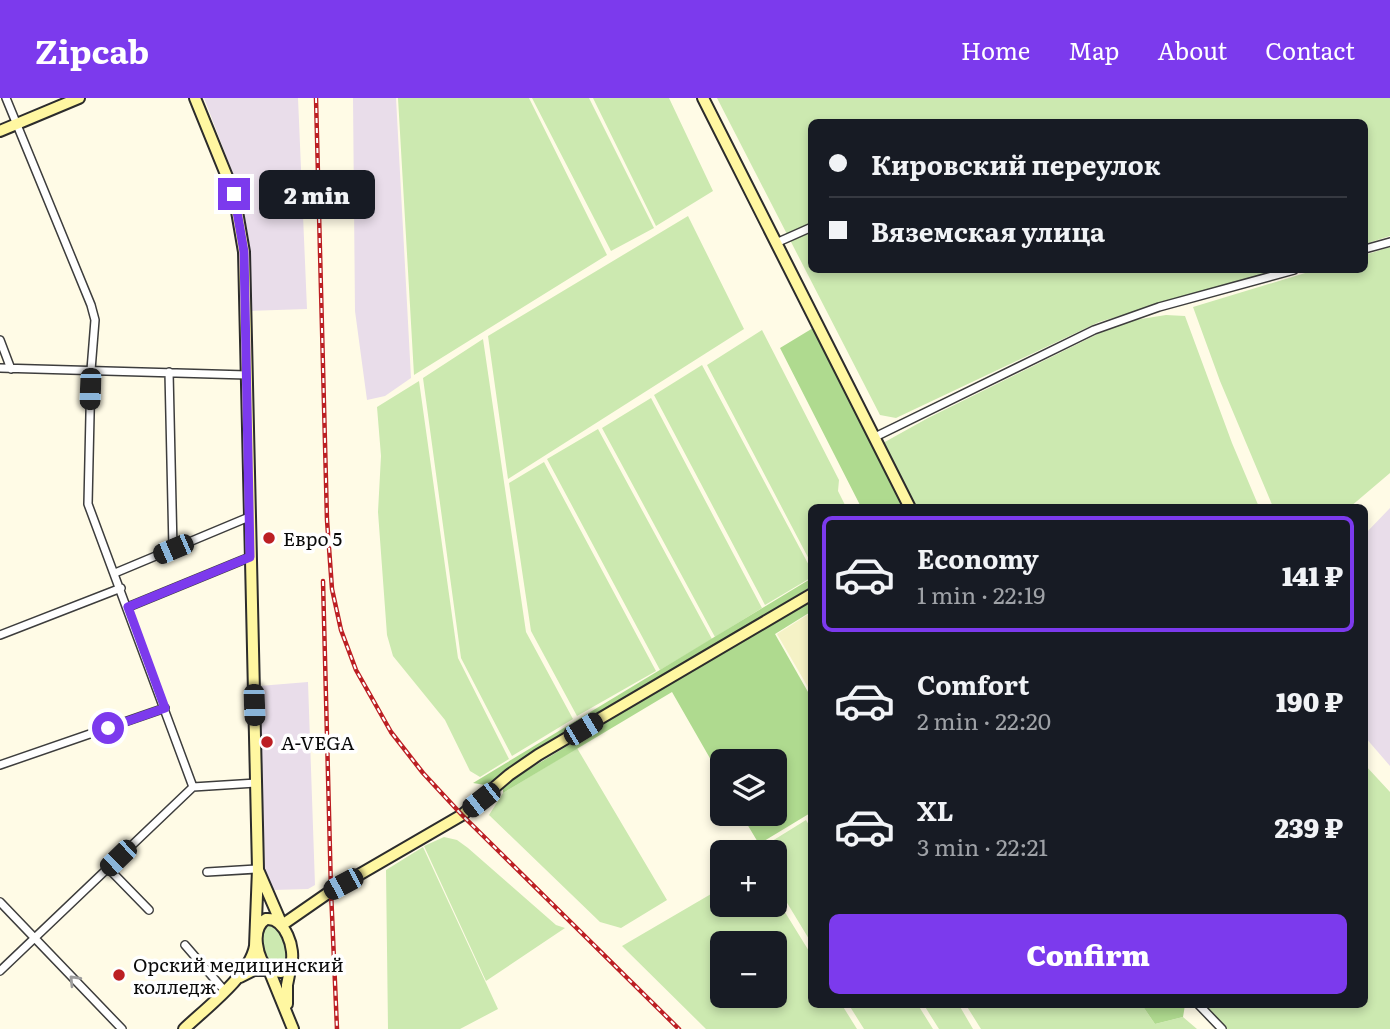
<!DOCTYPE html>
<meta charset="utf-8">
<style>
body{margin:0;font-family:Literata,serif;background:#20242c;color:#f1f3f6;height:100vh;display:flex;flex-direction:column;font-size:26px;white-space:nowrap}
*{box-sizing:border-box;margin:0}
p{font-size:23px;color:#9ea1a6}
.icon{flex:none;width:38px;height:38px;fill:none;stroke:currentColor;stroke-width:2;stroke-linecap:round;stroke-linejoin:round}
.map{position:relative;flex:1;overflow:hidden}
.side{position:absolute;left:808px;top:406px;width:560px;height:504px;display:flex;flex-direction:column;background:#171b24;border-radius:10px;box-shadow:0 4px 10px #0003}
.side>*{flex:none}
.banner{position:absolute;left:808px;top:21px;width:560px;height:154px;border-radius:10px;box-shadow:0 4px 10px #0003;display:grid;align-content:center;height:154px;padding:0 21px;background:#171b24}
.tools{position:absolute;left:710px;top:651px;display:grid;gap:14px}
.tools a{display:grid;place-items:center;width:77px;height:77px;border-radius:10px;background:#171b24;box-shadow:0 4px 10px #0003;font-size:35px}
.end{position:absolute;width:32px;height:32px;margin:-16px;border:9px solid #7c3aed;background:#fff;box-shadow:0 0 0 4px #fff}
.from{border-radius:50%}
.bubble{position:absolute;height:49px;border-radius:10px;background:#171b24;box-shadow:0 4px 10px #0003;font-size:23px;font-weight:800;line-height:49px;text-align:center}
.car{position:absolute;width:21px;height:42px;margin:-21px -10px;border-radius:9px;box-shadow:0 0 5px 2px #0007;background:linear-gradient(#222 24%,#8ab4d8 0 40%,#222 0 76%,#8ab4d8 0 86%,#222 0)}
.banner b{display:flex;align-items:center;gap:24px;height:66px;font-size:26px}
.banner b+b{border-top:2px solid #363941}
.banner i{width:18px;height:18px;background:#f1f3f6}
ul{padding:12px 0 0;list-style:none}
li{display:flex;align-items:center;gap:21px;height:116px;margin:0 14px 10px;padding:0 7px;border:4px solid transparent;border-radius:10px}
li div{flex:1}
li b{display:block;font-size:26px}
li em{font-style:normal;font-weight:800}
li.on{border-color:#7c3aed}
li>.icon{width:63px;height:63px;stroke-width:1.5}
.action{display:flex;gap:14px;margin-top:auto;padding:14px 21px}
.action a{flex:1;height:80px;border-radius:10px;background:#7c3aed;color:#fff;font-size:28px;font-weight:800;line-height:80px;text-align:center}
header{display:flex;align-items:center;gap:42px;box-sizing:border-box;height:98px;padding:0 35px;background:#7c3aed;color:#fff}
header strong{font-size:33px}
nav{display:flex;gap:38px;margin-inline-start:auto;font-size:24px}
.map>svg:first-child{display:block}
.industrial{fill:#e9ddea}
.farmland{fill:#f5f2c6}
.green{fill:#cce9b0;fill-rule:evenodd}
.forest{fill:#afda8f}
.lines{fill:none;stroke-linecap:round;stroke-linejoin:round}
.minor-casing{stroke:#3d3d3d;stroke-width:10}
.secondary-casing{stroke:#2c2c2c;stroke-width:14}
.minor{stroke:#fff;stroke-width:7}
.secondary{stroke:#fff7a1;stroke-width:10}
.rail-casing{stroke:#bc1f23;stroke-width:4.5}
.rail{stroke:#fff;stroke-width:2;stroke-dasharray:5;stroke-linecap:butt}
.oneway{stroke:#9d9d9d}
.route{stroke:#7c3aed;stroke-width:9}
.poi-dot{fill:#bc1f23;stroke:#fff;stroke-width:2.5}
.labels{text-anchor:middle;dominant-baseline:central;stroke-width:7;stroke-linejoin:round;paint-order:stroke}
.poi-label{font-size:19px;fill:#0a0a0a;stroke:#fff;text-anchor:start}
</style>
<header>
<strong>Zipcab</strong>
<nav><a>Home</a><a>Map</a><a>About</a><a>Contact</a></nav>
</header>
<div class="map">
<svg width="1390" height="931" viewBox="0 0 1390 931">
<rect width="100%" height="100%" fill="#fffbe6"/>
<path class="industrial" d="M204 0H298L307 211 250 213V148L240 94Z
M353 0H396L411 280 385 298 367 302 355 213Z
M1390 410V668L1365 639V436Z
M308 584 315 787 308 791 273 792 265 772 259 588Z"/>
<path class="farmland" d="M812 514V596L777 536Z"/>
<path class="green" d="M398 0H529L607 157 414 277Z
M532 0H589L654 130 611 153Z
M593 0H669L713 93 656 128Z
M717 0H1390V138L1365 146V24H812V172H1277L1099 224 896 320 880 317Z
M688 118 744 231 508 381 488 238Z
M1390 149V375L1350 409H1273L1220 283 1193 209 1315 172H1365V157Z
M1166 217 1185 218 1232 345 1259 409H915L883 345 928 320 1122 224Z
M762 232 839 382 838 393 846 409 812 410V467L707 267Z
M483 241 526 534 573 621 512 658 461 560 423 280Z
M702 267 812 473V479L765 507 654 297Z
M419 283 458 560 509 661 480 679 470 673 445 622 393 558 387 537 378 414 381 358 377 309Z
M651 300 762 510 715 539 602 330Z
M598 331 712 541 660 572 547 361Z
M544 364 656 573 577 618 531 533 509 385Z
M577 650 667 802 621 830 600 824 489 717 503 695Z
M1365 667 1390 694V931H1226L1201 907 1365 906Z
M806 722 812 732V846L775 785V754L756 753Z
M444 739 457 742 468 750 556 827 565 830 486 883 424 748Z
M423 749 498 911 460 931H388L386 772Z
M723 789V807H775V798L812 858V906L842 907 857 931H706L622 848ZM723 845H775V898H723Z
M267 824 279 828 288 855V863L282 869 273 870 266 864 260 834Z
M849 907H918L933 931H864Z
M924 907H959L973 931H939Z
M966 907H1142L1155 926 1183 919 1197 931H981Z"/>
<path class="forest" d="M813 230 906 409H861L780 250Z
M812 480V488L485 687 473 685Z
M812 499V513L775 536 812 601V714L759 746 741 716H775V663H723V683L672 594 503 695V687Z
M1142 907H1185L1183 919 1155 926Z"/>
<g class="lines">
<g class="minor-casing">
<path id="minor" d="M6 0 91 207 95 222 91 272 88 406 193 689
M776 145 812 129
M1365 151 1390 144
M0 242 11 271
M0 270 247 277
M169 274 173 451
M875 339 1094 232 1159 209 1294 172
M115 475 249 419
M128 509 250 459
M0 537 121 490
M0 667 165 610
M193 689 257 685
M108 770 149 812
M207 774 258 771
M0 804 122 931
M185 847 224 892
M0 873 193 689
M1198 906 1222 931"/>
</g>
<g class="secondary-casing">
<path id="secondary" d="M703 0 910 410
M0 33 79 0
M259 774 282 827 331 793 462 717 509 677 538 657 812 496
M266 821C285 819 296 851 291 867L281 874 269 872C257 861 250 831 266 821Z
M240 879 254 872H269L293 931
M287 906V887L291 867
M184 931C205 911 250 877 255 848L258 771 244 154 234 96 195 0"/>
</g>
<use href="#minor" class="minor"/>
<use href="#secondary" class="secondary"/>
<g class="rail-casing">
<path id="rail" d="M316 0 327 422 332 491 341 532 356 572 391 634 423 675 462 717 679 931
M323 483 331 793 337 931"/>
</g>
<use href="#rail" class="rail"/>
</g>
<defs><path id="oneway-chevron" d="M-2-3.5L2.5 0L-2 3.5" fill="none" stroke-width="1.6" stroke-linecap="round" stroke-linejoin="round" transform="scale(1.75)"/></defs>
<use class="oneway" href="#oneway-chevron" transform="translate(74 882) rotate(-134)"/>
<g class="lines">
<path class="route" d="M108 630 165 610 128 509 250 459 244 154 234 96"/>
</g>
<g class="poi-dot">
<circle cx="269" cy="440" r="7"/>
<circle cx="267" cy="644" r="7"/>
<circle cx="119" cy="877" r="7"/>
</g>
<g class="labels">
<g class="poi-label">
<text x="283" y="440">Евро 5</text>
<text x="281" y="644">A-VEGA</text>
<text x="133" y="866">Орский медицинский<tspan x="133" dy="22">колледж</tspan></text>
</g>
</g>
</svg>
<div class="tools">
<a><svg class="icon" aria-label="layers" viewBox="0 0 24 24"><path d="M12 4l9 5-9 5-9-5zM3 14l9 5 9-5"/></svg></a>
<a>+</a>
<a>−</a>
</div>
<i class="end from" style="left:108px;top:630px"></i>
<i class="end" style="left:234px;top:96px"></i>
<div class="bubble" style="left:259px;top:72px;width:116px">2 min</div>
<i class="car" style="left:90px;top:291px;rotate:182deg"></i>
<i class="car" style="left:173px;top:451px;rotate:247deg"></i>
<i class="car" style="left:254px;top:607px;rotate:178deg"></i>
<i class="car" style="left:583px;top:631px;rotate:59deg"></i>
<i class="car" style="left:481px;top:702px;rotate:232deg"></i>
<i class="car" style="left:118px;top:760px;rotate:226deg"></i>
<i class="car" style="left:343px;top:786px;rotate:242deg"></i>
<div class="banner">
<b><i class="from"></i>Кировский переулок</b>
<b><i></i>Вяземская улица</b>
</div>
<section class="side">
<ul>
<li class="on"><svg class="icon" aria-label="car" viewBox="0 0 24 24"><path d="M5 17H2v-5l4-1 3-4h7l3 4 3 1v5h-3M9 17h6M6 11h13"/><circle cx="7" cy="17" r="2"/><circle cx="17" cy="17" r="2"/></svg><div><b>Economy</b><p>1 min · 22:19</p></div><em>141 ₽</em></li>
<li><svg class="icon" aria-label="car" viewBox="0 0 24 24"><path d="M5 17H2v-5l4-1 3-4h7l3 4 3 1v5h-3M9 17h6M6 11h13"/><circle cx="7" cy="17" r="2"/><circle cx="17" cy="17" r="2"/></svg><div><b>Comfort</b><p>2 min · 22:20</p></div><em>190 ₽</em></li>
<li><svg class="icon" aria-label="car" viewBox="0 0 24 24"><path d="M5 17H2v-5l4-1 3-4h7l3 4 3 1v5h-3M9 17h6M6 11h13"/><circle cx="7" cy="17" r="2"/><circle cx="17" cy="17" r="2"/></svg><div><b>XL</b><p>3 min · 22:21</p></div><em>239 ₽</em></li>
</ul>
<div class="action"><a>Confirm</a></div>
</section>
</div>
